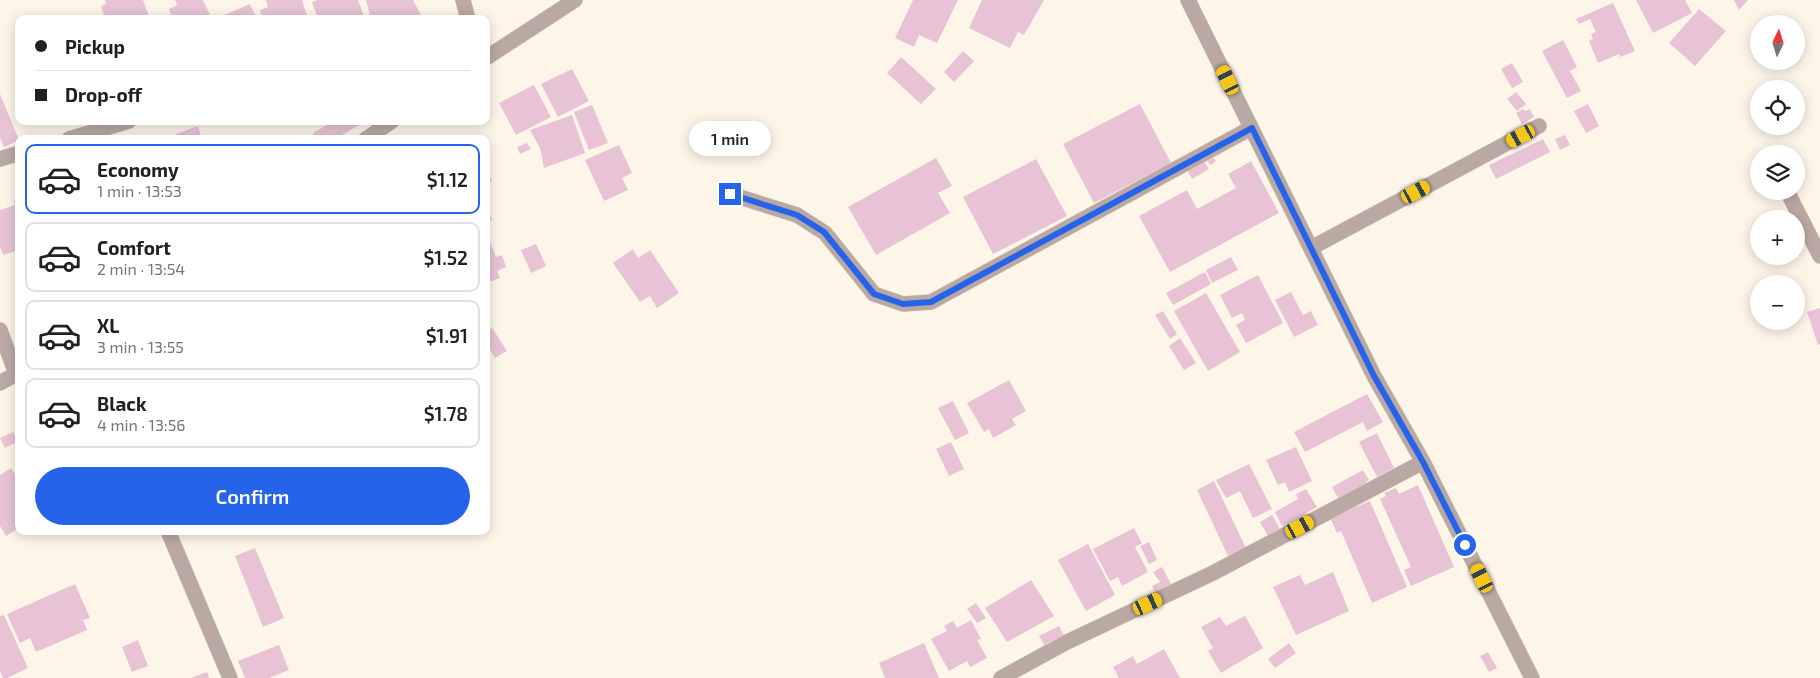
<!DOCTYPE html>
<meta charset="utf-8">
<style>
body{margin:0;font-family:"Exo 2",sans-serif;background:#f2f2f2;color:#202124;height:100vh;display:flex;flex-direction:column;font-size:19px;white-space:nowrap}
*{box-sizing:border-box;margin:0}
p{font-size:16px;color:#757577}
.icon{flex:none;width:28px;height:28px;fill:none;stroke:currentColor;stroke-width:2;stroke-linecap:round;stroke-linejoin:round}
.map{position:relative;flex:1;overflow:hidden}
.drawer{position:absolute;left:15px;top:135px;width:475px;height:400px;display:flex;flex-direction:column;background:#fff;border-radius:10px;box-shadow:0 2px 12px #0003}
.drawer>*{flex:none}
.hud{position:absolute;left:15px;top:15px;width:475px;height:110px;border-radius:10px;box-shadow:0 2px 12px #0003;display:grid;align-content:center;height:110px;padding:0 20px;background:#fff}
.needle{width:32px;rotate:4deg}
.fabs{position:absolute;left:1750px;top:15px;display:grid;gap:10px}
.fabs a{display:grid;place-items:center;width:55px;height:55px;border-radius:50%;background:#fff;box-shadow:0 2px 12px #0003;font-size:25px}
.end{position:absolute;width:22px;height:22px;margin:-11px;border:6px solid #2563eb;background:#fff;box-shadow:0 0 0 2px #fff}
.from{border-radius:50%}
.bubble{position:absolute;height:35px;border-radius:18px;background:#fff;box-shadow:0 2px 12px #0003;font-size:16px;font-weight:600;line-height:35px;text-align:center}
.car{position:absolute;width:15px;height:30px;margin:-15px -8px;border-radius:6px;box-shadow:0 0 4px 1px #0007;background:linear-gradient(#f5c518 24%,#345 0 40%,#f5c518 0 76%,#345 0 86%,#f5c518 0)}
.hud b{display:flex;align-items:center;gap:18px;height:48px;font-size:19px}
.hud b+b{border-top:1px solid #e0e0e0}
.hud i{width:12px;height:12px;background:#202124}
ul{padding:9px 0 0;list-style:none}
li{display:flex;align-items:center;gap:15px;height:70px;margin:0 10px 8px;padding:0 10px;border:2px solid #e0e0e0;border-radius:10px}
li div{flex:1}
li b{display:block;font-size:19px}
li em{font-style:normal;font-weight:600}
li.current{border-color:#2563eb}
li>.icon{width:45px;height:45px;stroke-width:1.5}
.cta{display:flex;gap:10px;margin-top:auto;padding:10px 20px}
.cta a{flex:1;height:58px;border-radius:30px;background:#2563eb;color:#fff;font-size:20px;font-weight:600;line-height:58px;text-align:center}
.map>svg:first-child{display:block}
.building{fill:#e8c3d5}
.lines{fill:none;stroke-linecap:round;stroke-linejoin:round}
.minor-casing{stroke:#d8d0c3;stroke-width:16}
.minor{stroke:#baa8a3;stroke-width:15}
.route{stroke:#2563eb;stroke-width:6}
</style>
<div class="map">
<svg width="1820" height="678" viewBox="0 0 1820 678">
<rect width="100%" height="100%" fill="#fdf5e8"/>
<path class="building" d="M105 0H143L150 19H105L101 6 106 4Z
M175 0H203L212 19H173L169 9 177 5Z
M266 0H302L308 19H263L260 10 268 7Z
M317 0H358L365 19H318L312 2Z
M366 0H413L423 19H371Z
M913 0H958L937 43 919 35 914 47 895 38Z
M982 0H1044L1024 35 1018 32 1010 48 969 28Z
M1636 0H1685L1692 13 1653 33Z
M1734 0H1748L1739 10Z
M1613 3 1635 51 1620 57 1619 54 1598 63 1589 41 1593 39 1591 34 1596 32 1590 19 1579 24 1576 19Z
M250 4 257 19H223L222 16Z
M1699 9 1726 31 1695 66 1669 43Z
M1563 40 1577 67 1570 71 1581 91 1567 98 1542 51Z
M963 51 974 61 954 82 944 72Z
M901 57 936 89 921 104 887 73Z
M1512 63 1523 82 1512 88 1501 69Z
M572 69 589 101 558 117 541 84Z
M534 85 551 117 516 135 499 103Z
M1516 92 1526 104 1517 111 1507 99Z
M0 94 19 140 4 147 0 138Z
M1140 104 1171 163 1094 203 1063 144Z
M1588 104 1599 126 1586 133 1574 111Z
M592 105 608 143 589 150 574 112Z
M1523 109 1525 111 1530 109 1534 117 1522 124 1516 113Z
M572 115 585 153 544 168 540 148 530 130Z
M334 121H366L335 139H315L313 133Z
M198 126 202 139H178L176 134Z
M1565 135 1570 145 1560 150 1555 139Z
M1543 139 1550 152 1496 179 1489 165Z
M527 143 531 149 520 154 517 147Z
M619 145 632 173 622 178 628 190 604 201 585 160Z
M1211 155 1216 161 1211 165 1206 160Z
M936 158 952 186 938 193 950 213 876 255 848 207Z
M1036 159 1067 216 993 254 963 197Z
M1204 161 1209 169 1192 179 1187 170Z
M1251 161 1279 213 1170 272 1139 216 1187 190 1197 209 1236 188 1228 174Z
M486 171 492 180 486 184Z
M19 198V250L3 255 0 247V210L15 205 14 200Z
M486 209H488L492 220 486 222Z
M1774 214 1777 219H1765Z
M486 232 496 257 502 255 506 267 497 271 500 278 486 283Z
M536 244 546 266 531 273 521 250Z
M633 249 638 258 650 250 679 293 657 308 650 296 640 302 613 263Z
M1231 257 1238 270 1212 283 1206 270Z
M1205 272 1211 284 1173 305 1166 293Z
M1258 275 1283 323 1246 343 1236 325 1245 320 1242 313 1232 318 1220 295Z
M1291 292 1303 315 1311 311 1318 325 1294 337 1275 300Z
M1206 293 1240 352 1208 371 1174 311Z
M1820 308V344L1818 345 1807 312Z
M1163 311 1177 334 1170 339 1155 315Z
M492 328 507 351 495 358 486 343V332Z
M1180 338 1196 363 1184 370 1169 346Z
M1009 380 1026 411 1012 419 1016 425 993 438 989 429 984 432 967 403Z
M1367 394 1383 422 1367 431 1363 422 1305 452 1294 432Z
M953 401 969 433 955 440 938 408Z
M13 432 18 441 5 448 0 438Z
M1377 433 1394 468 1377 477 1359 442Z
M951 442 964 469 949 476 936 449Z
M1296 447 1312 481 1289 492 1285 482 1278 485 1266 460Z
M1249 464 1272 509 1253 518 1240 491 1226 498 1216 480Z
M11 468 19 480V528L6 536 0 526V475Z
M1363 470 1369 480 1366 482 1367 484 1339 500 1332 487Z
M1214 481 1246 548 1228 556 1197 490Z
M1418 485 1454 567 1411 586 1404 570 1411 567 1380 499 1386 496 1384 493 1396 488 1399 494Z
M1306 489 1317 507 1282 526 1275 512 1298 499 1296 494Z
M1370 501 1407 587 1372 603 1341 531 1337 533 1330 518Z
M1272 515 1280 529 1268 536 1260 522Z
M1134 528 1142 543 1135 547 1148 572 1122 586 1118 577 1110 581 1093 549Z
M1149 542 1157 560 1149 564 1140 546Z
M1088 544 1115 595 1086 611 1058 560Z
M255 548 284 618 263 627 235 556Z
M1162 567 1172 586 1156 594 1152 586 1160 582 1153 572Z
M1333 572 1349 611 1296 635 1273 587 1300 575 1305 585Z
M1031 580 1054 616 1007 642 985 608Z
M75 584 90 618 83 620 87 630 36 652 30 638 20 643 7 614Z
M976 603 986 618 977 623 967 609Z
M4 615 28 668 7 678H3L0 671V616Z
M1245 616 1263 648 1221 673 1208 651 1213 648 1201 627 1220 617 1226 626Z
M971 620 981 639 977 640 987 658 970 667 967 661 949 671 931 639 947 631 944 626 953 621 957 628Z
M1059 626 1064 635 1044 645 1039 636Z
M138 640 148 666 132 672 122 647Z
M924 643 939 678H885L879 663Z
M1289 643 1296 653 1275 668 1268 659Z
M279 645 289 670 269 678H245L238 661Z
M1164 649 1180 678H1119L1113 667 1133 656 1137 664Z
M1488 652 1497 668 1489 672 1480 656Z
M207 672 209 678H191Z"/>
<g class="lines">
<g class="minor-casing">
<path id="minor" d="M463 0 468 19
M1188 0 1374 376 1423 462 1532 678
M486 58 575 0
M69 139 129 121
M366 139 392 121
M0 159 19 153
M1787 191 1820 256
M730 194 797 215 825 233 874 294 903 304 931 302 1251 128
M1311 248 1539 126
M0 330 16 374
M0 383 19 372
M168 531 230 678
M1001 678 1067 642 1213 573 1423 462"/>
</g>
<use href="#minor" class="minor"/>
</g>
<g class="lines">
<path class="route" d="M730 194 797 215 824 232 874 294 903 304 931 302 1252 128 1374 376 1423 462 1465 545"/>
</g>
</svg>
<div class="fabs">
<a><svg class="needle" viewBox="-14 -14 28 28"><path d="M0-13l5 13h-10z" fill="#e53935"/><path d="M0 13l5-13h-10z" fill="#757577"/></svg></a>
<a><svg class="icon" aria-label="locate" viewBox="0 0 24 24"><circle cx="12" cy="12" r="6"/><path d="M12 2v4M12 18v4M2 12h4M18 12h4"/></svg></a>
<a><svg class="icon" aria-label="layers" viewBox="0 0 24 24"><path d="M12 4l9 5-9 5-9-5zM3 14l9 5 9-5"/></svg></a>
<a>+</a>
<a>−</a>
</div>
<i class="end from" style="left:1465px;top:545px"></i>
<i class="end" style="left:730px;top:194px"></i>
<div class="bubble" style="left:689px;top:121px;width:82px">1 min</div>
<i class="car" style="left:1228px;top:80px;rotate:334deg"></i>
<i class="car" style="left:1521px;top:136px;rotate:242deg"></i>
<i class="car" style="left:1416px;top:192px;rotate:62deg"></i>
<i class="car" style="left:1300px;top:527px;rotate:62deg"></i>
<i class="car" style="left:1482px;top:578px;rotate:333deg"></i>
<i class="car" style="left:1148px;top:604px;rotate:65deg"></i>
<div class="hud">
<b><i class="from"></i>Pickup</b>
<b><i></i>Drop-off</b>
</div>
<section class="drawer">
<ul>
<li class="current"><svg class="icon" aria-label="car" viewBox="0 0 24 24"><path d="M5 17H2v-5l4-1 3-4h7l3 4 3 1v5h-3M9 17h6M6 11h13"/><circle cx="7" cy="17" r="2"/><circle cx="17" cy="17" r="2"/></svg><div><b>Economy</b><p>1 min · 13:53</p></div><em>$1.12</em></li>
<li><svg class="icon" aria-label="car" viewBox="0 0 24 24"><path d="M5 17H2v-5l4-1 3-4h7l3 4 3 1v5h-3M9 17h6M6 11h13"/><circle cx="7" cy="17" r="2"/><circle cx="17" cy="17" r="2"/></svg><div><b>Comfort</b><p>2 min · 13:54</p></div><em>$1.52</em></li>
<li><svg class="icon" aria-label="car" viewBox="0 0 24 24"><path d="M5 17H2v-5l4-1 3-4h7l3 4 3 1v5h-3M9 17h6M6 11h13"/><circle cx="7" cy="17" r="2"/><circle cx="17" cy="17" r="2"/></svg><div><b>XL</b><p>3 min · 13:55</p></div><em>$1.91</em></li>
<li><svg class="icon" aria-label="car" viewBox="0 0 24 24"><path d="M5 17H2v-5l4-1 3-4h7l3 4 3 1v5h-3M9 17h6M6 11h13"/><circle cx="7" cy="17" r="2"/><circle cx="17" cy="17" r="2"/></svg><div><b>Black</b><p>4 min · 13:56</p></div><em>$1.78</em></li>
</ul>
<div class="cta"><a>Confirm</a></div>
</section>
</div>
